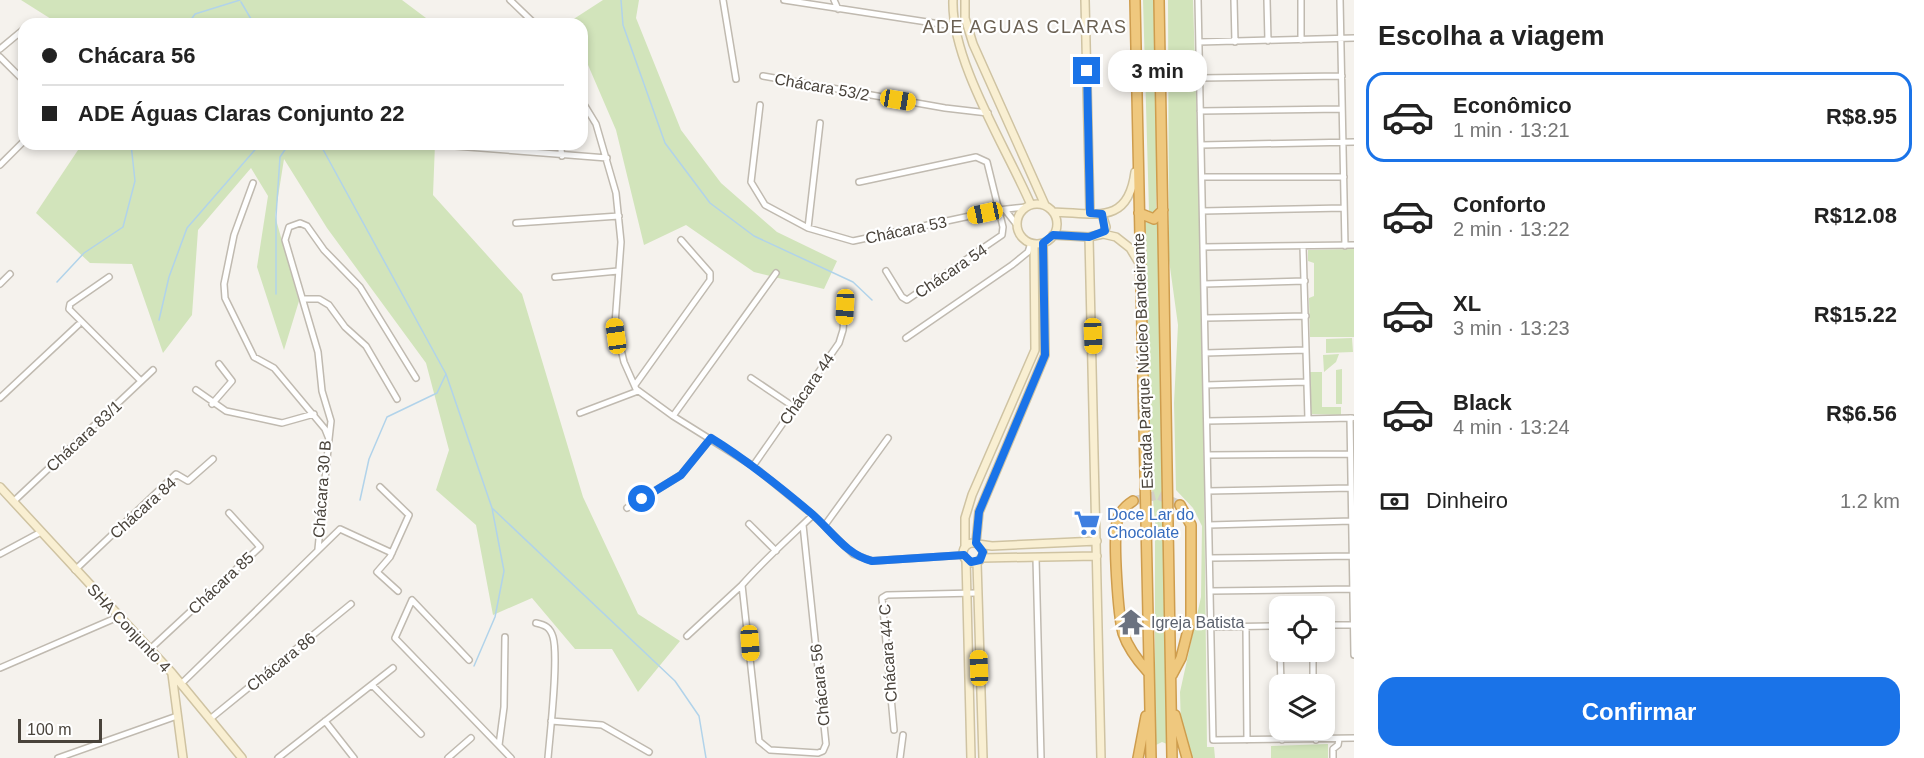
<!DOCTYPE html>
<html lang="pt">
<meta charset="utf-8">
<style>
body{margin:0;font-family:Arial,sans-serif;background:#f2f2f2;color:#222;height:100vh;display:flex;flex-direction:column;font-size:22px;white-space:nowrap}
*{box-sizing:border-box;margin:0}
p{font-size:20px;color:#767676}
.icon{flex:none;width:33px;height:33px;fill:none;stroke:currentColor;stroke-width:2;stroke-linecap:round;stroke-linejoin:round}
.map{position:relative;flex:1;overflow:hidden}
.panel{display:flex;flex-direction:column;background:#fff;width:570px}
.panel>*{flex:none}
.banner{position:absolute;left:18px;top:18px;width:570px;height:132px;border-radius:18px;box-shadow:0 3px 9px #0003;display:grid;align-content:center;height:132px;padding:0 24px;background:#fff}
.buttons{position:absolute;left:1269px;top:596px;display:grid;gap:12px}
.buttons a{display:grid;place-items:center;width:66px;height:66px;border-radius:12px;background:#fff;box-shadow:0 3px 9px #0003;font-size:30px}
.scale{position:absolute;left:18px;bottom:15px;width:84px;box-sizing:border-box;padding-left:6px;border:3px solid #49433b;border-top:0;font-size:16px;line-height:21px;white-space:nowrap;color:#49433b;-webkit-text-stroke:4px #fff;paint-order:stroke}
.end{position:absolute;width:27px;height:27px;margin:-14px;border:8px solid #1a73e8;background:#fff;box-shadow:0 0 0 3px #fff}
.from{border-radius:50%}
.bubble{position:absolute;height:42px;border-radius:18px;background:#fff;box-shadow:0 3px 9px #0003;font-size:20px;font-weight:700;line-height:42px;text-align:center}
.car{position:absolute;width:18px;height:36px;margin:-18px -9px;border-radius:8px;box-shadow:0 0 4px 2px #0007;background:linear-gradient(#f5c518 24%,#345 0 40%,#f5c518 0 76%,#345 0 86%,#f5c518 0)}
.banner b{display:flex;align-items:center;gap:21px;height:57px;font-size:22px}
.banner b+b{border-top:2px solid #e0e0e0}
.banner i{width:15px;height:15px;background:#222}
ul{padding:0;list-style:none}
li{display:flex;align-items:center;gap:18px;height:90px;margin:0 12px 9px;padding:0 12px;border:3px solid transparent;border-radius:18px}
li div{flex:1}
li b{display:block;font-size:22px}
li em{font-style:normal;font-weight:700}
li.current{border-color:#1a73e8}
li>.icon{width:54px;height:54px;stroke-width:1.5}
h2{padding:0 24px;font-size:27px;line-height:72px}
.pay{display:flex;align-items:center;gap:15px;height:66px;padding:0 24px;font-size:22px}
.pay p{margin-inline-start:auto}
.action{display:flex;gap:12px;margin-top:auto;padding:12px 24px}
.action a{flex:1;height:69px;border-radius:18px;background:#1a73e8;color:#fff;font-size:24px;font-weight:700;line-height:69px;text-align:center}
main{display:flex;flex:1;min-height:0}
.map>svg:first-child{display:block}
.green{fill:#d2e4bb}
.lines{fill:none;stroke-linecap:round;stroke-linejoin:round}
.stream{stroke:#b1d3ea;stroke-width:1.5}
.highway-tunnel{stroke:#d3cfc9;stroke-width:9;stroke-dasharray:9 4.5;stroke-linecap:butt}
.street-casing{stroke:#c0bab0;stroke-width:8}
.secondary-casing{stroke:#cfc3a2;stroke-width:10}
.highway-casing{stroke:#ce9d4e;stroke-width:12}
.street{stroke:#fff;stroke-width:5}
.secondary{stroke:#f9efd2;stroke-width:7}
.highway{stroke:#efc87e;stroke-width:9}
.route{stroke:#1a73e8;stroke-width:8}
.labels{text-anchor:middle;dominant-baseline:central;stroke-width:4.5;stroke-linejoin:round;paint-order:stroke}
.street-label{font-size:16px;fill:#49433b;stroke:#fff}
.shop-label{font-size:16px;fill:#366cbe;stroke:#fff;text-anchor:start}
.worship-label{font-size:16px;fill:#5b616d;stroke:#fff;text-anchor:start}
.neighbourhood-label{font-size:18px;letter-spacing:1.5px;fill:#6b6153;stroke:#fff}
</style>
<main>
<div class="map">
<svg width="1354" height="758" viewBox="0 0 1354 758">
<rect width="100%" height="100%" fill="#f5f2ed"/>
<path class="green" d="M21 0H402L434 24H59Z
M603 0H639L636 18 681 130 721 183 777 232 837 261 824 289 754 272 686 225 644 245 616 130 582 51V24L569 22Z
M1143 0H1155L1158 122 1156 210 1153 215 1149 211Z
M1168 0H1193L1202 294 1207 747H1214L1215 758H1190L1181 729 1180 692 1201 597 1202 526 1193 508 1176 490 1174 403 1178 325 1169 260Z
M82 144H435L433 195 522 294 583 497 638 614 680 641 638 692 612 649H575L532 598 493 615 476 525 436 490 449 450 426 363 327 228 284 159 275 216 299 301 284 350 257 267 268 196 251 168 198 230 192 315 163 353 132 264 90 263 36 213Z
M1159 221 1163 538 1167 578 1173 734 1177 748 1162 742 1150 748 1155 680V522L1151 478 1145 222 1152 224Z
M1354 249V337H1310L1309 298 1314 296V263L1308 261V250Z
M1352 338 1353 352 1326 353V339Z
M1339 354 1336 362 1324 372 1323 355Z
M1342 369V404H1336V370Z
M1310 372H1322V407H1341V415L1311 414Z
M1328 744V758H1271V746Z"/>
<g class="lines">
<path class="stream" d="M621 0 623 25 665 143 710 203 754 236 853 282 872 300
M241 2 254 24
M188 24 195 14 240 0
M320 144 446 374 492 508 675 681 699 716 706 758
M57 282 84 253 123 227 135 181 131 144
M276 294V216L280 157 289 144
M159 320 169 277 187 228 260 144
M360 500 369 459 387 417 437 393 446 374
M474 666 495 617 504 571 492 508"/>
<path class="highway-tunnel" d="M1133 501 1158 495 1180 505"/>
<g class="street-casing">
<path id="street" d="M510 0 535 24
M723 0 736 79
M784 0 953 26
M834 0 838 9
M1198 0 1213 740 1354 738
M1234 0 1235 42
M1267 0 1268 41
M1301 0V40
M1340 0 1345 246
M1199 42 1354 38
M0 49 24 29
M0 57 24 81
M763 76 945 108 988 113
M1200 78 1342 76
M582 101 596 124 616 193 621 242 615 324 624 362 636 389 673 416 753 466 813 515 853 554 872 561 964 555
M760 105 751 182 765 205 808 228 853 241 998 210 1026 207
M1200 111 1342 109
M560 144 562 156
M1201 145 1354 142
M455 146 607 158
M0 165 24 141
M1202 177H1344
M859 182 976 157 987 162 1003 227 1002 235 907 300 902 297 886 271
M253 183 234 235 224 284 225 298 254 357 274 368 325 429 329 439 318 549
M1006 211 1017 225
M1203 211 1344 208
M516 223 619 216
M808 228 820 123
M1303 246 1308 419
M1203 247 1354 245
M109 277 70 304 69 309 141 381
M555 277 618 271
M0 284 10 274
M1204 284 1305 281
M303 299H319L329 305 345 327 366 346 397 399
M1205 318 1306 316
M906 338 1012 265 1028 252 1031 243
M1205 353 1306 350
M751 378 794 407
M635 385 710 280V273L681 240
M1206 385 1306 382
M196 390 226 411 282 423 314 414
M0 398 78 325
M212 404 232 381 219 364
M580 413 638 391
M673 416 776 273
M1350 418 1354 655
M1207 421 1352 418
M329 439 331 421 322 391 318 352 285 240 289 227 300 223 307 226 324 250 360 287 416 378
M1208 455 1350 454
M753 466 839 343 843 330 845 307
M380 487 409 515 390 557 377 572 398 591
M1208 491 1350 488
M14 501 153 370
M627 508 681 475 711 438
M749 524 776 551
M803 525 826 744 823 751 818 753 770 750 759 741 742 585C764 560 789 538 813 515
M825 525 888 438
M1209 525 1352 521
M0 554 41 532
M1036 558 1041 758
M1210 558 1352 556
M75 570 176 474 188 481 213 459
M1211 591 1353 589
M536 623C545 625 550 627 553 637 559 658 550 733 548 758
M1324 625H1354
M1211 627 1280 626
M1246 627 1247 740
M687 636 742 585
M149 650 260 547 229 513
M1280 651 1281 684
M469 660 412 600 395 638 511 758
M0 668 118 617
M181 684 340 529 392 553
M1313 684V651
M372 685 421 734
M210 719 351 604
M325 721 354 758
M551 721 602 725 649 752
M1282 729V740
M1315 729 1316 740
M894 730 882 598 887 595 976 593
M499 745 504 707 505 637
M58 758 177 716
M278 758 393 668
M448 758 471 738
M900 758 903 735
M1333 758V749L1338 745 1339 739"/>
</g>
<g class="secondary-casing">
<path id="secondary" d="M953 0C951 61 1006 147 1031 205
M965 0V18L973 44 1045 205
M1085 0 1090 213
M1017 224a20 20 0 1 1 40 0a20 20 0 1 1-40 0Z
M1053 212C1095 213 1128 226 1135 172
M1102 214 1106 227 1103 234
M1053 235 1089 237 1103 234 1116 237 1130 248 1139 263
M1089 237 1101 758
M0 487 172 673 242 758
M976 543 979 512 1045 355 1043 243
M963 553a10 10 0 1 1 20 0a10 10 0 1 1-20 0Z
M978 544 992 546 1097 541
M965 547V518L972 495 1035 350 1034 244
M981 558 1097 556
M966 559 971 758
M977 562 983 758
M172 674 183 758"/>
</g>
<g class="highway-casing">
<path id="highway" d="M1135 0 1151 758
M1159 0 1172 758
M1139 213 1154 219 1163 210
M1133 501C1125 506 1119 513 1117 522 1113 540 1118 615 1123 633 1128 648 1138 661 1148 672
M1172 675 1181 658 1191 618V525L1180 505
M1175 715 1187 758
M1138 758 1146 716"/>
</g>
<use href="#street" class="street"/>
<use href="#secondary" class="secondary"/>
<use href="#highway" class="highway"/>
</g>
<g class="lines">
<path class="route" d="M642 499 681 475 711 438C747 460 779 486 811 513 831 530 846 555 872 561L964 555 971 562 980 560 983 552 976 543 979 512 1045 355 1043 243 1053 235 1089 237 1105 231 1102 214 1090 213 1087 71"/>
</g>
<defs>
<g id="supermarket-bare" transform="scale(2.07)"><path d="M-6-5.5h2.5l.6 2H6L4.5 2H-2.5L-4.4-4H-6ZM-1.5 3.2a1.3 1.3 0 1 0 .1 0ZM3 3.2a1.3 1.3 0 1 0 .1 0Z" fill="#3f7fe0" stroke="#fff" stroke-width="2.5" paint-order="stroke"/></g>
<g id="temple-bare" transform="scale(2.07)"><path d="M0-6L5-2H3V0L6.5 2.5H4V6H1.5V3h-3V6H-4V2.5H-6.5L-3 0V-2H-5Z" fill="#6b7280" stroke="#fff" stroke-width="2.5" paint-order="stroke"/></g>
</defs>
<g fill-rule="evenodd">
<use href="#supermarket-bare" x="1087" y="523"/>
<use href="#temple-bare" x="1131" y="622"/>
</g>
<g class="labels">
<g class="street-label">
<text transform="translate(822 87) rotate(10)">Chácara 53/2</text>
<text transform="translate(906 230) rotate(-12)">Chácara 53</text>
<text transform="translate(951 271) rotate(-34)">Chácara 54</text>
<text transform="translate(1143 361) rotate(-92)">Estrada Parque Núcleo Bandeirante</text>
<text transform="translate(807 389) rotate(-55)">Chácara 44</text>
<text transform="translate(84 436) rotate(-43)">Chácara 83/1</text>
<text transform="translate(322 489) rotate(-86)">Chácara 30 B</text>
<text transform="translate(143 508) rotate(-42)">Chácara 84</text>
<text transform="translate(221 583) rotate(-43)">Chácara 85</text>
<text transform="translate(129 628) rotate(47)">SHA Conjunto 4</text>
<text transform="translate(888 653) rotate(-94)">Chácara 44 C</text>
<text transform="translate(281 662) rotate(-39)">Chácara 86</text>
<text transform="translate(820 685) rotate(-96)">Chácara 56</text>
</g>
<g class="shop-label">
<text x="1107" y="514">Doce Lar do<tspan x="1107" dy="18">Chocolate</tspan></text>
</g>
<g class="worship-label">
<text x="1151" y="622">Igreja Batista</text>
</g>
<g class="neighbourhood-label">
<text x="1025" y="27">ADE AGUAS CLARAS</text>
</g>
</g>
</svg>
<div class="buttons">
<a><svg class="icon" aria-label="locate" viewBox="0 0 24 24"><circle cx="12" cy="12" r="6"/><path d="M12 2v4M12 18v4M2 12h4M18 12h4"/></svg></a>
<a><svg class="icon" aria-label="layers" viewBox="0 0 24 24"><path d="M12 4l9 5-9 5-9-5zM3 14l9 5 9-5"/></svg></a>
</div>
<div class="scale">100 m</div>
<i class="end from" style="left:642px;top:499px"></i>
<i class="end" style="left:1087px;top:71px"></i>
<div class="bubble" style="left:1108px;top:50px;width:99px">3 min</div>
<i class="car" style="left:898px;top:100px;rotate:100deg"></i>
<i class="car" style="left:985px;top:213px;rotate:258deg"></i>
<i class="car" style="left:845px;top:307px;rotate:183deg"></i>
<i class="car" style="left:616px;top:336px;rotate:352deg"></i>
<i class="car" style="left:1093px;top:336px;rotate:178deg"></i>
<i class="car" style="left:750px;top:643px;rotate:176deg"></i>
<i class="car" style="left:979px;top:668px;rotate:358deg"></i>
<div class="banner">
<b><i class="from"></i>Chácara 56</b>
<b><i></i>ADE Águas Claras Conjunto 22</b>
</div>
</div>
<section class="panel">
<h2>Escolha a viagem</h2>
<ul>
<li class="current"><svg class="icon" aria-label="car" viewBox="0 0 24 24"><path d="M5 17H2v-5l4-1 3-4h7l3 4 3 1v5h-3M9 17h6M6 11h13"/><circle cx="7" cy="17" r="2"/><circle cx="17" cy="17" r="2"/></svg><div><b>Econômico</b><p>1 min · 13:21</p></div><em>R$8.95</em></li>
<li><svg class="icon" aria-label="car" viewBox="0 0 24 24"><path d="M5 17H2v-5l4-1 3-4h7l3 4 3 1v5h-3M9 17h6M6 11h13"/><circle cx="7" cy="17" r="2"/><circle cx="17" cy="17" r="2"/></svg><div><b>Conforto</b><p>2 min · 13:22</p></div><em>R$12.08</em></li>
<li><svg class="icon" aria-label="car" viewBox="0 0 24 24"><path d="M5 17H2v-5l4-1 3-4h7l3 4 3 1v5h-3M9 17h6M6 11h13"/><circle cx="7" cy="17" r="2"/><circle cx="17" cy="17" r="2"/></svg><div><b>XL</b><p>3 min · 13:23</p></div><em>R$15.22</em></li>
<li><svg class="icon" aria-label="car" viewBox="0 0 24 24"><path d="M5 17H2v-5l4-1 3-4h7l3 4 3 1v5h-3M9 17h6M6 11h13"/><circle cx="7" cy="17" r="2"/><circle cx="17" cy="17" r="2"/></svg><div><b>Black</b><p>4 min · 13:24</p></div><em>R$6.56</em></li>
</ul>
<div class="pay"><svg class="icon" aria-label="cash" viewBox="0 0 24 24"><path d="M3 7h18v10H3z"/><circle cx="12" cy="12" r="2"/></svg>Dinheiro<p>1.2 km</p></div>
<div class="action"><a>Confirmar</a></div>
</section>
</main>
